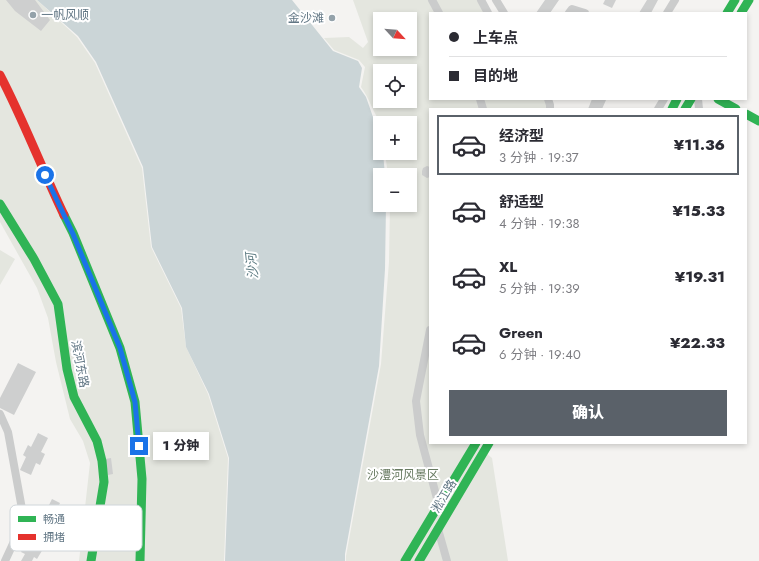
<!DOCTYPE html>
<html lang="zh">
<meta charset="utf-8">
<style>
body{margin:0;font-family:Jost,"Noto Sans SC",sans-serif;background:#f2f2f3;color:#2b2b33;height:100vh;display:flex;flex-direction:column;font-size:15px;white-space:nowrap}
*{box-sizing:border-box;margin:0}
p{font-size:13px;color:#7c7c81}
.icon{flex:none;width:22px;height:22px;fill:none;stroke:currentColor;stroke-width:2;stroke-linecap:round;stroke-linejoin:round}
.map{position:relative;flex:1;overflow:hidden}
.sheet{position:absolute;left:429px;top:108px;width:318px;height:336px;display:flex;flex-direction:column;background:#fff;border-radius:0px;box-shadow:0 2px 6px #0003}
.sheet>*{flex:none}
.guide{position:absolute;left:429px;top:12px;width:318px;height:88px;border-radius:0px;box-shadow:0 2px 6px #0003;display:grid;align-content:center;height:88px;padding:0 20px;background:#fff}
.needle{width:26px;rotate:116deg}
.controls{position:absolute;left:373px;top:12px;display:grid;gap:8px}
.controls a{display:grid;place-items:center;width:44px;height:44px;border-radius:0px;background:#fff;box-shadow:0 2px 6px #0003;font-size:20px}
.end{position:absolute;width:18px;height:18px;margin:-9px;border:5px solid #1a73e8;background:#fff;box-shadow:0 0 0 2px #fff}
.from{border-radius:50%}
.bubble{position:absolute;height:28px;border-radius:0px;background:#fff;box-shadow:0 2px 6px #0003;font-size:13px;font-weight:800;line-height:28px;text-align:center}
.guide b{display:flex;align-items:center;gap:14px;height:38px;font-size:15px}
.guide b+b{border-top:1px solid #e1e1e2}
.guide i{width:10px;height:10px;background:#2b2b33}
ul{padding:7px 0 0;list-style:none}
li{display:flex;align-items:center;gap:12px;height:60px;margin:0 8px 6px;padding:0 12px;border:2px solid transparent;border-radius:0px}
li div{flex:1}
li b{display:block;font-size:15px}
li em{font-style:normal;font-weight:800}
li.active{border-color:#5a6169}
li>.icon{width:36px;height:36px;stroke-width:1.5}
.action{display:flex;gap:8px;margin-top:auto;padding:8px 20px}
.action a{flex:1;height:46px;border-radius:0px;background:#5a6169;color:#fff;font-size:16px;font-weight:800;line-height:46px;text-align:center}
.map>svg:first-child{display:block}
.green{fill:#e4e6df;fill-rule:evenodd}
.water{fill:#cbd5d7}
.building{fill:#cecfcf}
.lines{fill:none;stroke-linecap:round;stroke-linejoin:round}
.street{stroke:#cbcccc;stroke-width:8}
.fast{stroke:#30b455;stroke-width:9}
.jam{stroke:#e5322d;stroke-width:9}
.route{stroke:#1a73e8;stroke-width:5}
.poi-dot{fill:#94a2aa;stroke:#fff;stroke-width:1.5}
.labels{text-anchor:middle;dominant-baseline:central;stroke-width:4;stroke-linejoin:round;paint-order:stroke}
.poi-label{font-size:12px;fill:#617684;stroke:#fff;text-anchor:start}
.street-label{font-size:12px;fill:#617684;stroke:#fff}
.park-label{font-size:12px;fill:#677a60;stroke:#fff}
.water-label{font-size:13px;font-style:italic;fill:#5c7a81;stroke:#fff}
.key{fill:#fff;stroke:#d0d6da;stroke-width:1}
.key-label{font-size:11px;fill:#617684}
</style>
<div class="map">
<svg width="759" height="561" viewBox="0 0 759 561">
<rect width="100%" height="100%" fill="#f4f3f1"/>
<path class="green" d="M0 0H37L77 37 95 63 142 168 151 247 181 308 186 347 208 394 228 458 224 561H79L90 463 83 441 70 419 56 362 48 318 37 288 0 222Z
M353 0H479L486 13H430V99H545L547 109H430V443H474L492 458 508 561H346V556L381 364 389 262 390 205H410V175H388L385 153H410V123H381C372 111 370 99 361 87L365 67 359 60 334 50 324 38 349 37 363 48 368 42ZM380 19H410V49H380ZM380 71H410V101H380Z
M0 250 15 259 0 285Z"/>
<path class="water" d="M37 0H292L333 51 358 61 362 68 359 87 366 97 373 117 380 125V153H383L385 175H380V205H386L385 269 379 366 345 554V561H225L229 458 209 394 186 347 182 308 152 247 143 167 96 62 78 36Z"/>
<path class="building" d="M6 0H35L50 20 41 31 15 11Z
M545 0H559L550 13H536Z
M605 0H616L612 8 603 4Z
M647 0H658L651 13H639Z
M592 99 606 100 602 109H588Z
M427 166 430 167V177L427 178 422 175V171L423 168Z
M18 363 36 372 14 415 0 408V398Z
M38 433 48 438 41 452 45 454 40 465 36 463 31 475 20 470 26 457 23 455 28 445 31 447Z
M111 458 113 474 108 475 105 459Z
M52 499 60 503 55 514 60 517 55 526 51 524 39 547 43 549 37 559 34 557 32 561H21L25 554 21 552 27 540 30 542 41 520 37 518 43 507 47 509Z"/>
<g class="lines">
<path class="street" d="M432 0 439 13
M481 0 488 13
M496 0 504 13
M569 13 572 9 585 13
M667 13 675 0
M480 99 483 109
M548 99 550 105V109
M698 99 699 109
M658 109 664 99
M430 330 416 401 420 435 439 506
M0 414 8 432 24 520 5 561
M438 529 447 561"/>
<path class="fast" d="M727 13 735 0
M741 13 749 0
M718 99 736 109
M672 109 677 99
M685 109 691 99
M746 114 759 121
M0 204 34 259 58 304 67 369 74 397 97 441 102 461 104 482 91 561
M64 215 73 233 120 348 135 402 142 479 140 561
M405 561 476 443
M419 561 489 443"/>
<path class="jam" d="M0 75C24 121 42 169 64 215"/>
</g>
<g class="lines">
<path class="route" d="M45 175 73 234 120 348 135 402 139 446"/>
</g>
<g class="poi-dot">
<circle cx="33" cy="15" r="4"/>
<circle cx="332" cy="18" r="4"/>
</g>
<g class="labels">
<g class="poi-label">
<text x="41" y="15">一帆风顺</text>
<text x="324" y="18" text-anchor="end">金沙滩</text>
</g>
<g class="street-label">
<text transform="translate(80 364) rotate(79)">滨河东路</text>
<text transform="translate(444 496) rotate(-59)">淞江路</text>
</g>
<g class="park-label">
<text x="403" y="475">沙澧河风景区</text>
</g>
<g class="water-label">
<text transform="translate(252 266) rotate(-96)">沙河</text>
</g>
</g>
<rect x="10" y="505" width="132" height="46" rx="6" class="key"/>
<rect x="18" y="516" width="18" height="6" fill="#30b455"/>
<rect x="18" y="534" width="18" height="6" fill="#e5322d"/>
<g class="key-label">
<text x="43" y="523">畅通</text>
<text x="43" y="541">拥堵</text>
</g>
</svg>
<div class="controls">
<a><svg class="needle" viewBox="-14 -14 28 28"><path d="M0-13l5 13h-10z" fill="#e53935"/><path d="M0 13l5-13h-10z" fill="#7c7c81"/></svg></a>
<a><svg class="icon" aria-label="locate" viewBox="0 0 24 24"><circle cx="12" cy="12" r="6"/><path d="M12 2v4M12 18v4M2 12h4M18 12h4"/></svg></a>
<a>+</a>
<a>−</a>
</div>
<i class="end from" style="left:45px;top:175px"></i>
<i class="end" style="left:139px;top:446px"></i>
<div class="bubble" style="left:153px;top:432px;width:56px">1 分钟</div>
<div class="guide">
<b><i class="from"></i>上车点</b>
<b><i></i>目的地</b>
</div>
<section class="sheet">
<ul>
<li class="active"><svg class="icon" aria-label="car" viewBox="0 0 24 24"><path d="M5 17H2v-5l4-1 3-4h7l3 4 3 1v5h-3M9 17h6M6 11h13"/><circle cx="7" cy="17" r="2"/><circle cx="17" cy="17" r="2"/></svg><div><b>经济型</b><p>3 分钟 · 19:37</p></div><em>¥11.36</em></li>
<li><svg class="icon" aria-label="car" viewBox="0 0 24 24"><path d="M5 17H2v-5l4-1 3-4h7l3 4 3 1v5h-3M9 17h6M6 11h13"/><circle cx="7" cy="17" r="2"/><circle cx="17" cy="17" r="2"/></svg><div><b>舒适型</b><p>4 分钟 · 19:38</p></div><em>¥15.33</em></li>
<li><svg class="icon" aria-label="car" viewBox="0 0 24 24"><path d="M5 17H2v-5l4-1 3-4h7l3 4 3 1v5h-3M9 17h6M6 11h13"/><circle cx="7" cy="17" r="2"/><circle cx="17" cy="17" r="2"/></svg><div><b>XL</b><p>5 分钟 · 19:39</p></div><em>¥19.31</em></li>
<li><svg class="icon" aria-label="car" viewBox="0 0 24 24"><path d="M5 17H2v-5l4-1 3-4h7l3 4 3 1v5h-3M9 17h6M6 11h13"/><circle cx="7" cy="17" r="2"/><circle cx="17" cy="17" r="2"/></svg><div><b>Green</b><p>6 分钟 · 19:40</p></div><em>¥22.33</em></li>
</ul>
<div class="action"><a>确认</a></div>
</section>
</div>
